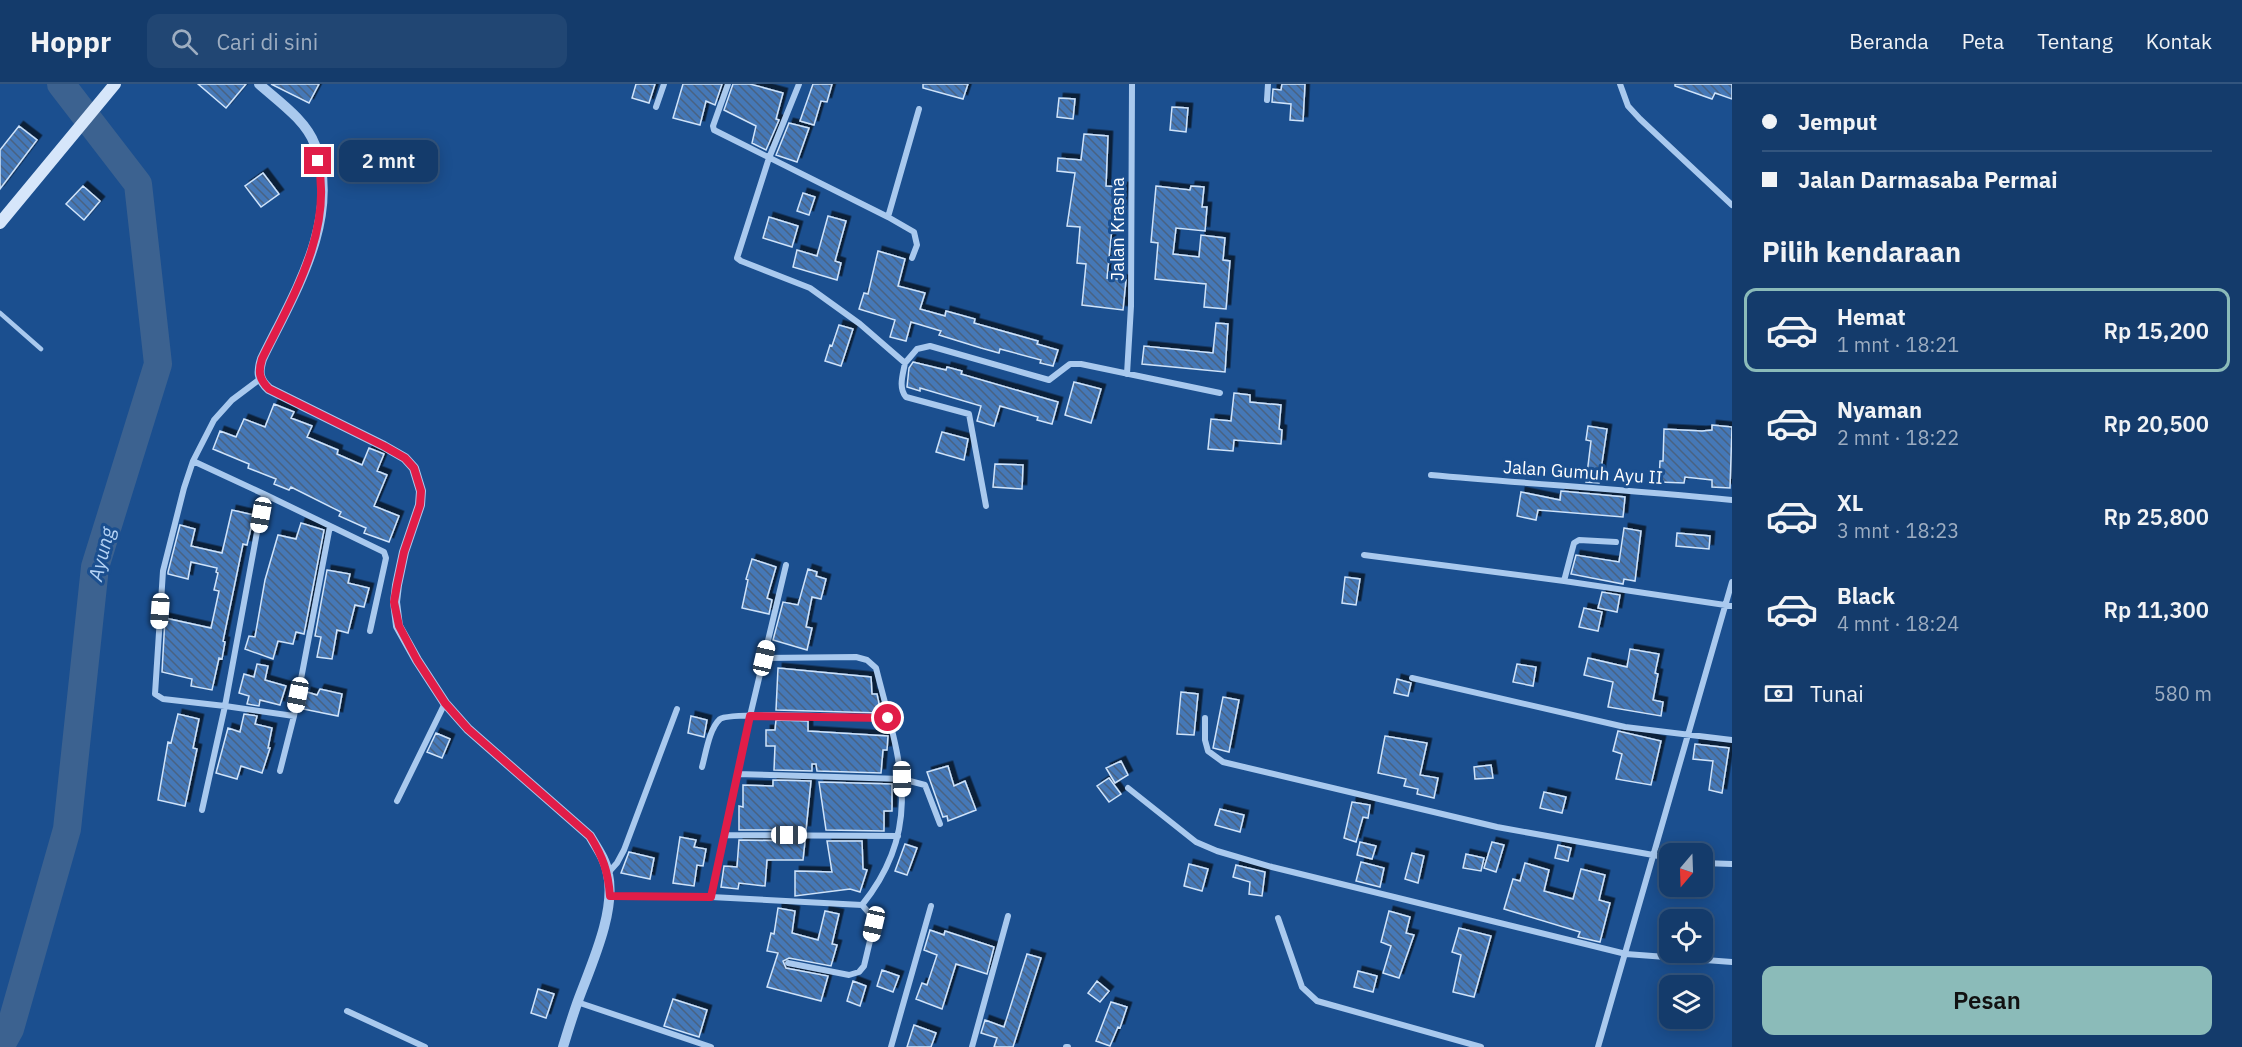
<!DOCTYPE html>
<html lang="id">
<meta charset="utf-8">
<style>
body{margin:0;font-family:"IBM Plex Sans",sans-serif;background:#214673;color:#f1f3f6;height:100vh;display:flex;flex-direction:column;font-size:22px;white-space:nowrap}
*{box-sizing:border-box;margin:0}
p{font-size:20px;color:#9dadc1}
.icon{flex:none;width:33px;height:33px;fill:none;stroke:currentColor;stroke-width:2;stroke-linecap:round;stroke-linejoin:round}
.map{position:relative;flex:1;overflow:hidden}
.sheet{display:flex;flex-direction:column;background:#143b6b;width:510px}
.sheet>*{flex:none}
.hud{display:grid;align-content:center;height:132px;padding:0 30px;background:#143b6b}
.needle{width:39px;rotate:199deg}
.buttons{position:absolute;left:1659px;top:759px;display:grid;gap:12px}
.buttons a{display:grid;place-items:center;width:54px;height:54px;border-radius:12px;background:#143b6b;box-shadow:0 3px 15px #0003,0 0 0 2px #33557e;font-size:30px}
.end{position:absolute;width:27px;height:27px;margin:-14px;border:8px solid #e11d48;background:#fff;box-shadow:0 0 0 3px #fff}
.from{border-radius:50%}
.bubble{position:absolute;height:42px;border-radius:12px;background:#143b6b;box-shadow:0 3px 15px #0003,0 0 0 2px #33557e;font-size:20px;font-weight:600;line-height:42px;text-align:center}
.car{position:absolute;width:18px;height:36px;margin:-18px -9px;border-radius:8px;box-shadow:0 0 4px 2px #0007;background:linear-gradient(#fff 24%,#345 0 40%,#fff 0 76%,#345 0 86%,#fff 0)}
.hud b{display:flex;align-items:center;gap:21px;height:57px;font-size:22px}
.hud b+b{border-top:2px solid #33557e}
.hud i{width:15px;height:15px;background:#f1f3f6}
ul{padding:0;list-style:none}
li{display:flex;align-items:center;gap:18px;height:84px;margin:0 12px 9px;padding:0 18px;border:3px solid transparent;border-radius:12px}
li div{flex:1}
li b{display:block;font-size:22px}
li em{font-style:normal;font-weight:600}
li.on{border-color:#8bbbb9}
li>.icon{width:54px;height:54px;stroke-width:1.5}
h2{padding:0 30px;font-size:27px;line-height:72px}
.pay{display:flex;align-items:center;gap:15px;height:66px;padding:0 30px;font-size:22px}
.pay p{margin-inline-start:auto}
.action{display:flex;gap:12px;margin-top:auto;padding:12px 30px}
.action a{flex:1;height:69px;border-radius:12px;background:#8bbbb9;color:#111;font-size:24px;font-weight:600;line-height:69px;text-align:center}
header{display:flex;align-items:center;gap:36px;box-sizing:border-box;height:84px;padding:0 30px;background:#143b6b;border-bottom:2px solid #33557e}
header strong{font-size:28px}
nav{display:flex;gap:33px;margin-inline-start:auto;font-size:21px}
.search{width:420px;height:54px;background:#214673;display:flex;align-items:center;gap:15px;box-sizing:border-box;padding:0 21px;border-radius:12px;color:#9dadc1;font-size:22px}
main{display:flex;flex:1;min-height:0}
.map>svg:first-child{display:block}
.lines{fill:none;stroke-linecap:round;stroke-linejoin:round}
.river{stroke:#3c6290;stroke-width:28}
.building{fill:url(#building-back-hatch);stroke:#cfe3fa;stroke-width:1.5;filter:url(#shadow)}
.service{stroke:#a9c9ee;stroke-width:4.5}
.minor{stroke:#a9c9ee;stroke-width:6}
.tertiary{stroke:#a9c9ee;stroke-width:10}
.secondary{stroke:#d6e6fa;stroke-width:12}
.route{stroke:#e11d48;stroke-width:8}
.labels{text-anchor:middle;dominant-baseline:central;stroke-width:6;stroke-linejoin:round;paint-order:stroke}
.street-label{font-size:18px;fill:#fff;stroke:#1b4f8f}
.water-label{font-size:20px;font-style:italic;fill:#b5d3f5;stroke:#1b4f8f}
</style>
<header>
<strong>Hoppr</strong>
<div class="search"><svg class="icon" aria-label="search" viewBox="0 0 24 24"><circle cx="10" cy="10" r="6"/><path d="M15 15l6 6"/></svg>Cari di sini</div>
<nav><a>Beranda</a><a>Peta</a><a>Tentang</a><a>Kontak</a></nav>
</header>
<main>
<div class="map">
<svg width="1732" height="963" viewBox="0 0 1732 963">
<defs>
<pattern id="building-back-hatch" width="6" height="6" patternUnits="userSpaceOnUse" patternTransform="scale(1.5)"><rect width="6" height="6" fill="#4478b7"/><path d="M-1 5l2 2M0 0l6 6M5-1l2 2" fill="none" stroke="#486282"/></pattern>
<filter id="shadow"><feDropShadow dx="4.5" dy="-4.5" stdDeviation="0" flood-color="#0009"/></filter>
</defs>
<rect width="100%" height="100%" fill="#1b4f8f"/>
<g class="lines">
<path class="river" d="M0 963 10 945 67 745 95 483 158 280 138 100 61 0"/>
</g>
<path class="building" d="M198 0H246L226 24Z
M271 0H319L309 19Z
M636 0H655L649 19 632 14Z
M683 0H722L715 21 706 17 700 41 673 34Z
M733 0H750L783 9 776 35 779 36 766 66 752 59 756 42 724 26Z
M813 0H832L827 18 821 17 814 41 800 37Z
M923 0H968L963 15 923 4Z
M1282 0H1305L1303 37 1290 36 1291 20 1272 18 1273 5 1281 6Z
M1675 0H1732V15L1715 9 1712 15 1675 2Z
M1059 14 1075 15 1073 35 1057 33Z
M1172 23 1188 24 1186 48 1170 46Z
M789 39 809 44 797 78 776 71Z
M19 42 37 56 0 105V66Z
M1084 50 1108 52 1106 102 1124 103 1121 134H1113L1107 194 1126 196 1123 226 1082 221 1086 180 1077 179 1080 143 1067 142 1075 89 1057 87 1058 74 1081 76Z
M263 89 279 110 261 123 245 102Z
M83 102 100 117 84 136 66 120Z
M1156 102 1190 106 1191 102 1204 103 1202 123H1207L1205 147 1176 144 1173 170 1199 173 1201 151 1225 154 1223 176 1230 177 1226 225 1204 223 1206 200 1155 195 1158 159 1151 158Z
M803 109 815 113 809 131 797 127Z
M828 132 846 137 835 177 841 179 837 196 793 183 797 166 817 172Z
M769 133 798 142 792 163 763 154Z
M878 167 905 175 898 202 925 209 920 225 945 232 946 227 975 235 974 239 1038 257 1037 260 1058 266 1053 282 1040 279 1041 276 1000 265 999 269 981 264 939 251 941 247 911 238 906 257 890 253 895 236 859 225 864 209 868 210Z
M1216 239 1228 240 1225 288 1142 280 1144 262 1213 269Z
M839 241 853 245 841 282 825 277 830 261 832 262Z
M913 278 946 286 947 283 962 287 961 290 1058 318 1052 340 1037 336 1038 333 1000 322 994 342 977 337 981 322 920 304V307L907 303 909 284Z
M1074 298 1101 305 1091 339 1065 331Z
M1234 309 1250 311V318L1281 321 1279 345 1282 346 1281 360 1234 356 1233 367 1208 365 1211 335 1231 337Z
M274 320 294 328 291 334 312 342 307 353 338 366 337 370 362 381 369 364 384 370 377 387 387 391 374 422 399 432 389 458 364 449 366 444 339 432 341 428 291 403 289 406 274 400 276 395 248 384 249 380 213 365 220 347 236 353 244 335 265 343Z
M1712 341 1732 343 1730 404 1712 403V396L1685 393 1684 399 1659 398 1660 377H1663L1664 345 1702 347 1712 346Z
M1588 342 1607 345 1599 399 1586 398 1591 357 1586 356Z
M942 348 968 355 964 376 936 368Z
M995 380 1023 381 1022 405 993 403Z
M1561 407 1625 413 1623 433 1538 426 1536 436 1517 432 1521 408 1560 416Z
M232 426 254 431 247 461 243 460 223 557 225 558 222 575 219 574 212 606 191 602 192 595 162 588 165 534 211 544 219 507 214 506 218 489 216 488 217 484 191 478 188 495 168 490V488L180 441 195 445 191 462 222 469Z
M301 439 324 446 304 550 296 548 293 560 278 557 273 575 245 565 249 552 255 553 265 496 278 451 296 455Z
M1624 444 1641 447 1635 497 1624 495 1623 500 1571 490 1576 471 1619 478Z
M1677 449 1710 452 1709 465 1676 462Z
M752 475 776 483 767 514 772 516 769 530 742 524 748 496 746 495Z
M808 485 817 488 816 492 826 495 821 515 812 513 806 543 812 544 807 566 773 556 783 518 798 521Z
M327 486 350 490 348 499 369 504 364 523 355 521 348 549 337 546 332 575 317 573 321 553 315 552Z
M1345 493 1360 495 1356 521 1342 519Z
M1602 508 1620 511 1617 528 1598 524Z
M1584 524 1602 528 1598 547 1579 543Z
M1630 565 1659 570 1655 589 1658 590 1653 616 1663 618 1661 632 1608 623 1613 598 1584 591 1588 574 1627 583Z
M257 580 268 582 265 596 286 602 280 621 260 616 259 622 247 620 249 612 239 609 244 590 254 593Z
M1517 580 1536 583 1533 602 1513 598Z
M778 584 871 593 872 610H877L881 629 776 626Z
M1397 595 1411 599 1408 612 1394 609Z
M320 605 342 610 338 632 303 625 307 608 317 611Z
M1181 608 1198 610 1194 651 1177 650Z
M1223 613 1239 616 1229 668 1213 664Z
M178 630 199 635 193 664 197 665 185 722 158 716 168 658 171 659Z
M244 630 257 632 255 640 272 644 268 664H270L262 689 241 682 237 695 216 689 228 644 240 648Z
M691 632 707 636 704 653 688 649Z
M776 636 808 637V647L888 652 887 666H883L881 689 817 687 816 680H812V687L774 686 775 662H766V646H775Z
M1618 647 1661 657 1651 701 1616 695 1622 670 1613 667Z
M436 649 450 655 442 674 427 668Z
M1385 652 1427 659 1420 691 1438 694 1434 714 1417 710 1418 705 1404 702 1406 695 1378 689Z
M1695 660 1729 664 1722 709 1709 706 1713 677 1693 675Z
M1121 677 1128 691 1115 699 1106 684Z
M1491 681 1493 694 1475 695 1474 683Z
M948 682 954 702 965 697 976 726 948 737 947 732 943 733 927 688Z
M1109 694 1121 710 1109 718 1097 702Z
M773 696 811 697 806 746H739V722L743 723V701L773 702Z
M819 698 892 700V727H884V747L826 746Z
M1544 708 1566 713 1562 729 1540 724Z
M1352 718 1370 721 1368 734 1363 733 1356 758 1344 754Z
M1220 725 1244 731 1240 748 1215 741Z
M680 753 696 756 694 763 706 765 703 782 697 781 694 802 673 799Z
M739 756 805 757 803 776H767L765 802 739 799 738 805 721 803 724 782 737 783Z
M827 757H862L863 785 867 786 860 808 850 805 795 812V787L832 788Z
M1360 758 1376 762 1372 775 1357 771Z
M1492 758 1504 761 1496 788 1484 784Z
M905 760 917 764 907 791 895 787Z
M1558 761 1571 764 1568 777 1555 774Z
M629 768 654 774 650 795 621 789Z
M1412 769 1424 772 1418 799 1405 795Z
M1466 770 1484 774 1481 787 1463 784Z
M1361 778 1384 784 1380 803 1356 797Z
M1525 779 1549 786 1544 807 1573 815 1581 785 1605 791 1599 816 1610 819 1600 858 1578 853 1580 848 1504 825 1513 795 1520 797Z
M1189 780 1208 785 1202 807 1184 802Z
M1236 781 1265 788 1262 812 1249 810 1250 798 1233 793Z
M778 824 795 827 792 849 818 856 825 827 839 830 832 860 837 861 831 882 789 874 783 877 786 884 828 892 821 917 767 903 778 869 767 867 771 849 774 850Z
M1389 827 1410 833 1406 849 1414 851 1399 894 1383 889 1391 862 1381 858Z
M1459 844 1491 852 1474 913 1453 908 1461 871 1452 868Z
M930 846 944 851 945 847 994 863 987 890 956 880 942 925 916 915 922 899 927 901 937 871 924 866Z
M1027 870 1041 874 1013 963H994L997 954 981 949 985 936 1004 943Z
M882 886 899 892 893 908 877 902Z
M1358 887 1377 892 1373 908 1354 903Z
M853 897 866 902 860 922 847 917Z
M1097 897 1109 907 1100 918 1088 909Z
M538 905 554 910 546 934 531 929Z
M673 915 707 926 699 953 664 942Z
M1111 918 1127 923 1120 944 1118 943 1110 962 1096 957Z
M914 941 936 949 931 963H907Z"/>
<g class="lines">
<path class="service" d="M0 229 41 265"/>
<path class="minor" d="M728 0 713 42 714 46 888 133 914 148 917 161 912 174
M799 0 769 74 737 174 741 177 810 204 860 240 905 279C903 290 898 304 906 313L969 330 986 422
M1620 0 1628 22 1640 35 1732 121
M1267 16 1268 0
M656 23 664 0
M888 133 919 25
M905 279 917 265 930 262 1049 296 1070 280H1081L1220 309
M1127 290 1131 222 1132 0
M193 377 264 410
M1431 391C1531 400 1632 406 1732 416
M1364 471 1564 497 1732 522
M1564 497 1574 459 1579 456 1616 458
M1412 594 1625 643 1732 656
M294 632 225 622 264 410 384 468 386 474 370 547
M1205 634V656L1208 667 1223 678 1497 743 1670 774
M702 683C706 669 709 645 720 635 730 627 866 634 888 634
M280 687 294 632 330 442
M737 690 902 695 925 701 940 740
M1128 704 1196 758 1217 767 1272 783 1626 870 1732 878
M397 717 445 619
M202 726 225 622 163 615 155 610 163 487 184 404 193 377 214 336 232 316 260 295
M724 751 898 752
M1702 779 1732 780
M608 789 617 779 624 766 677 625
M610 812 711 813 862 821C927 741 898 672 876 584L867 576 856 573 764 574
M711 813 750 632 786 481
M1278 834 1302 903 1317 917 1481 963
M788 879 849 891 859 888 864 882 874 840 870 830 862 821
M577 918 711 963
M347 927 425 963
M891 963 931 822
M972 963 1008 832
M1066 963H1068
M1598 963 1732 498"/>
<path class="tertiary" d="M259 0C278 17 306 36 315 61 342 135 293 211 262 275 258 288 258 295 269 305L384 362 405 374 414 384 421 407 420 421 404 468 397 501 395 518 398 542 417 576 445 619 468 645 590 752C597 764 606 776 608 790 616 827 592 879 579 914 573 930 568 947 563 963"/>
<path class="secondary" d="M0 139 115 0"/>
</g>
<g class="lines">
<path class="route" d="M318 77C333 148 292 214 262 275 258 288 259 295 269 305L384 362 405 374 414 384 421 407 420 421 404 468 397 501 394 518 399 542 417 576 445 619 468 645 590 752C603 773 608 787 610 812L711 813 750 632 888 634"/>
</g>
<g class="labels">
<g class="street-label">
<text transform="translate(1117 145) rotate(-90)">Jalan Krasna</text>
<text transform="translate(1583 388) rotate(4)">Jalan Gumuh Ayu II</text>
</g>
<g class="water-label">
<text transform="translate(101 470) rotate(-76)">Ayung</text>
</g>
</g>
</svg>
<div class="buttons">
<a><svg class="needle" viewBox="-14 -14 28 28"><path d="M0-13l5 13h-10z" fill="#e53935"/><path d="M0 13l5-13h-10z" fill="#9dadc1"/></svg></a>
<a><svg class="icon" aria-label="locate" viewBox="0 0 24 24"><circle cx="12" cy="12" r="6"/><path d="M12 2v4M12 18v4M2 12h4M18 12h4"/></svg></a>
<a><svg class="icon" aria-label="layers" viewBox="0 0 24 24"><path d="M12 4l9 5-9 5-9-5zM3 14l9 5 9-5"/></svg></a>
</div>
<i class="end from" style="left:888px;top:634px"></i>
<i class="end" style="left:318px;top:77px"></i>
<div class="bubble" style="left:339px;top:56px;width:99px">2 mnt</div>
<i class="car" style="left:261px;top:431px;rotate:190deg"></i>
<i class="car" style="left:160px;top:527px;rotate:184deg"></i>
<i class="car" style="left:764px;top:574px;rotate:13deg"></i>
<i class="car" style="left:298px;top:611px;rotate:191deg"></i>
<i class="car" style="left:902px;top:695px;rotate:179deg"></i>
<i class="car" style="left:789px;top:751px;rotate:90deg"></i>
<i class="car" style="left:874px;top:840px;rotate:193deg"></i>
</div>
<section class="sheet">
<div class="hud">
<b><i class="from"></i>Jemput</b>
<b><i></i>Jalan Darmasaba Permai</b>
</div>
<h2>Pilih kendaraan</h2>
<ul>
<li class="on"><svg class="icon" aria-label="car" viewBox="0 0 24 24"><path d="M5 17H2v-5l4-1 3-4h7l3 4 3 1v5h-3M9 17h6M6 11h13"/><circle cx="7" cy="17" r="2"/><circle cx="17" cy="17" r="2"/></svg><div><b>Hemat</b><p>1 mnt · 18:21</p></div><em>Rp 15,200</em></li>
<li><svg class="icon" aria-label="car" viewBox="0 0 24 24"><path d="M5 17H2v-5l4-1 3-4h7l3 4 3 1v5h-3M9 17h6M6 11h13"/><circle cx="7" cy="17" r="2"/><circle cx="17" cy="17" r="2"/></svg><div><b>Nyaman</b><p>2 mnt · 18:22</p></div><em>Rp 20,500</em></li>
<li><svg class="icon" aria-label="car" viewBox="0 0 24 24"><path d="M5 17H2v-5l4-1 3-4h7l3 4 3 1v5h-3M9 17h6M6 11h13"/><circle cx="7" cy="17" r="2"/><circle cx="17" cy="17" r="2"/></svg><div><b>XL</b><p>3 mnt · 18:23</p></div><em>Rp 25,800</em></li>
<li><svg class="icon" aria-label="car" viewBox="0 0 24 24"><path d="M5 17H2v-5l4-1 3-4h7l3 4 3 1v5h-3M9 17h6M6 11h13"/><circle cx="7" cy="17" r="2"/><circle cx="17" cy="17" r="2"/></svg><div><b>Black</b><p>4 mnt · 18:24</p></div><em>Rp 11,300</em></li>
</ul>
<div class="pay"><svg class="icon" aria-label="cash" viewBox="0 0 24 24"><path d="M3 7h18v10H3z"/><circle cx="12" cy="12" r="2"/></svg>Tunai<p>580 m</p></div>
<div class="action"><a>Pesan</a></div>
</section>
</main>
